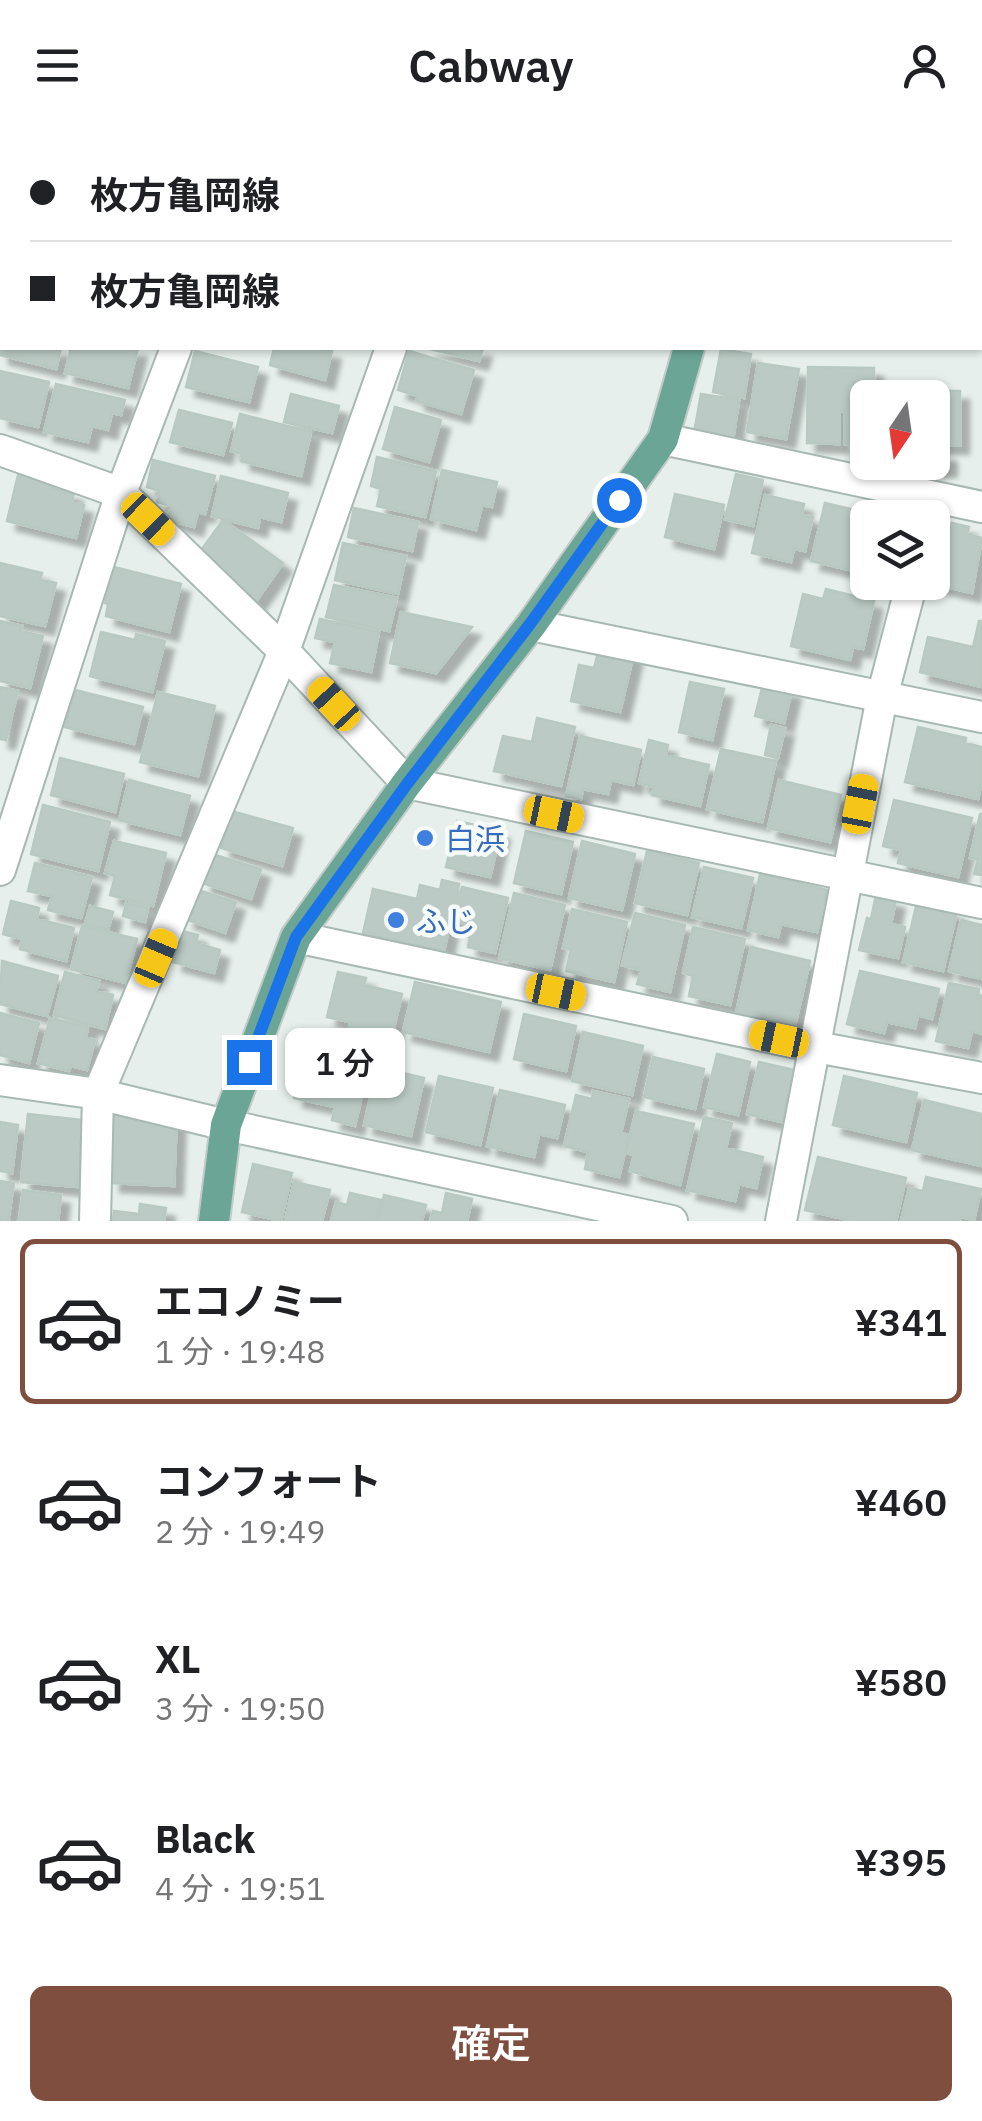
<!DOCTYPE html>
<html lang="ja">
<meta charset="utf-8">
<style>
body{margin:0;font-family:"IBM Plex Sans","Noto Sans JP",sans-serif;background:#f6f6f6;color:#202124;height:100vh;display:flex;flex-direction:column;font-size:38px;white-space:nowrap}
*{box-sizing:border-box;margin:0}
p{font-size:32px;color:#757577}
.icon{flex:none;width:55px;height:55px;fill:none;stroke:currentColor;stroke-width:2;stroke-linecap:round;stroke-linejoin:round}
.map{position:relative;height:1091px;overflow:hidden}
.sheet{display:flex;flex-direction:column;background:#fff;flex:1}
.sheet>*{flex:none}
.hud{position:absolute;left:0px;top:0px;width:982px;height:220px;box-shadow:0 2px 8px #0004;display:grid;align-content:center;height:220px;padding:0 30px;background:#fff}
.needle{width:65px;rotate:193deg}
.fabs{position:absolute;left:850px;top:250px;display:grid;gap:20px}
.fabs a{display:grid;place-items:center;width:100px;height:100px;border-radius:15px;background:#fff;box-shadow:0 2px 8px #0004;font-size:50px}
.end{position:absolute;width:45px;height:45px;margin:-22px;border:12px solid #1a73e8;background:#fff;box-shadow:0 0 0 5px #fff}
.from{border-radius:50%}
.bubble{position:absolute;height:70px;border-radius:15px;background:#fff;box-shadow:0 2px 8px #0004;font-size:32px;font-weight:600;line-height:70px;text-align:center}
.car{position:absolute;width:30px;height:60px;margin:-30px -15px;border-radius:12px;box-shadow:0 0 8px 2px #0007;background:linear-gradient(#f5c518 24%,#345 0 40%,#f5c518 0 76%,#345 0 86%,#f5c518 0)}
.hud b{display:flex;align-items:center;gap:35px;height:95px;font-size:38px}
.hud b+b{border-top:2px solid #e0e0e0}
.hud i{width:25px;height:25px;background:#202124}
ul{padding:18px 0 0;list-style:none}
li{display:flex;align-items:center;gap:30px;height:165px;margin:0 20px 15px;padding:0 10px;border:5px solid transparent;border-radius:15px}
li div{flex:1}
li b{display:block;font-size:38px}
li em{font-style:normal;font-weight:600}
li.active{border-color:#7f4e3f}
li>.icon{width:90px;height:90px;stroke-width:1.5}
.primary-button{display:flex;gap:20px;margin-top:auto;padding:20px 30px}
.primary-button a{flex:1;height:115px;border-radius:15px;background:#7f4e3f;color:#fff;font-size:40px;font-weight:600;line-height:115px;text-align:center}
header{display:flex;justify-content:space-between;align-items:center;height:130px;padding:0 30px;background:#fff;font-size:45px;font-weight:600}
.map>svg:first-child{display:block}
.building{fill:#bbcac4;stroke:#b8c9c2;stroke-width:2.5;filter:url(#shadow)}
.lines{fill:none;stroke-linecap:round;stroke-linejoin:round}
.street-casing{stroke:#a8b8b2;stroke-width:34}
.primary-casing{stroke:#c2cac8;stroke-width:34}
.street{stroke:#fff;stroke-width:30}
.primary{stroke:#6aa596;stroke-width:30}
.route{stroke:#1a73e8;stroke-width:12}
.shop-dot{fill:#3f7fe0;stroke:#f7fbf9;stroke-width:4}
.labels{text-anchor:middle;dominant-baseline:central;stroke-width:9;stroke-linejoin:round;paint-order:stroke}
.shop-label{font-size:30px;fill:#366cbe;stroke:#f7fbf9;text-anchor:start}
</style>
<header><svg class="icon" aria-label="menu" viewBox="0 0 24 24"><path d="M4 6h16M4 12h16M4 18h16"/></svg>Cabway<svg class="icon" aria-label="person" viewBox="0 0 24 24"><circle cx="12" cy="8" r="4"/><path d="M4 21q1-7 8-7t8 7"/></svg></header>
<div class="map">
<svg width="982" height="1091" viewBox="0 0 982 1091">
<defs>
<filter id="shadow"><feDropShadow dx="9" dy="9" stdDeviation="2.5" flood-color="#0004"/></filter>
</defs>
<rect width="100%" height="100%" fill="#e6efeb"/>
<path class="building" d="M980 131H982V217H980Z
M0 177H2V218H61L56 239 0 225Z
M71 218H138L128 258 65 243Z
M274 218H316L332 221 325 250 270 235Z
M426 218H483L479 231Z
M721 219 751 224 744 268 713 262Z
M195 221 258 237 249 272 186 257Z
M409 221 474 240 461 284 416 271 418 266 398 260Z
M758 233 799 239 786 309 747 302Z
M808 237 874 238V268H868V314H845V281H839V314L807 313Z
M0 241 49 252 38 297 0 288Z
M56 254 125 270 121 285 112 283 108 300 92 296 88 312 44 302Z
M883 260 960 261V315H932V268H883Z
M291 264 339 276 332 303 284 292Z
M701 264 739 270 733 310 694 303Z
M395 277 441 290 429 332 383 319Z
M179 280 232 293 223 325 170 312Z
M240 284 311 302 301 346 241 331 243 324 231 321Z
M932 323H948V338H922V332H932Z
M377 327 436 341 425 387 377 376 381 359 371 356Z
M153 330 215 346 205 384 198 382 194 397 168 390 171 376 157 372 160 361 147 357Z
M442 340 497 352 492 377 482 375 476 400 431 389Z
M19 341 54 349 52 358 74 363 72 372 84 375 76 408 7 391Z
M736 344 763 350 753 396 725 389Z
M221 346 288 363 281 392 260 387 258 398 212 386Z
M675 364 724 375 714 419 665 407Z
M765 365 804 374 802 384 813 387 805 421 794 419 791 432 752 423Z
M825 373 859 381 857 393 868 396V424L863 443 811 431Z
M354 378 418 392 412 421 348 407Z
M223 390 283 433 255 473 199 423Z
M952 393 969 397 967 404 982 408 972 463 938 455Z
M343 413 406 426 398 464 335 450Z
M0 433 42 443 40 450 56 453 45 496 0 486Z
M114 437 181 454 169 502 106 486 108 474 105 473Z
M334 455 397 468 389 501 326 487Z
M826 459 874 471 863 519 853 517 850 530 791 516 803 464 823 469Z
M401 482 472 497 436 543 390 533Z
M320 489 379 502 371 542 330 533 335 512 315 508Z
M0 491 22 496 20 501 43 506 30 558 0 551Z
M979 491H982V557L920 542 928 507 973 517Z
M101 502 135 510 136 504 165 511 152 562 90 546Z
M600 515 634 523 620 582 571 571 579 535 594 538Z
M690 552 724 559 712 610 679 602Z
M763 554 792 560 784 593 755 586Z
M0 557 18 561 6 610 0 609Z
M75 560 143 577 134 614 65 597Z
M158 562 215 576 198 646 140 632Z
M537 588 575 597 561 656 494 641 503 606 532 612Z
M771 595 785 598 778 628 765 625Z
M918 597 966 608 965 613 982 617V650L978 669 905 652Z
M580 606 641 620 633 655 611 650 608 664 583 659 581 669 566 666Z
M649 610 668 615 666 625 709 635 700 676 652 665 654 657 639 653Z
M721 619 776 631 762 692 707 679Z
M60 628 124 644 115 682 51 665Z
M129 650 190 666 180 705 119 690Z
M779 650 841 665 830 712 768 698Z
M894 670 972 688 958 747 898 733 901 720 883 716Z
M43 675 110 692 98 741 31 724Z
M231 681 293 698 282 736 221 718Z
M980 684H982V745L974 744 978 729 970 728Z
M457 691 501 701 490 747 446 737Z
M526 701 573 712 561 764 514 753Z
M114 711 166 723 153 776 110 765 115 746 105 743Z
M582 711 635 724 622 780 569 768Z
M647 721 699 733 687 785 635 773Z
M212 724 261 739 251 769 202 753Z
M35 733 92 747 81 788 48 780 52 766 28 761Z
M704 737 753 748 741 798 692 787Z
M760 744 827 760 817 802 781 794 778 807 748 800Z
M442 750 459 754 444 821 363 803 373 759 417 769 420 755 440 760Z
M462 757 508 768 495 823 468 817 470 807 461 805 464 793 454 790Z
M195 759 236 772 225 803 185 789Z
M514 763 565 775 550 840 499 828Z
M876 765 896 770 891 794 905 797 898 828 859 820 867 788 871 789Z
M11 771 39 778 37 789 74 798 66 831 20 819 22 809 3 804Z
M917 772 957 782 943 841 903 832Z
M126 773 148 778 145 792 123 786Z
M90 776 113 782 108 800 85 794Z
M572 779 627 792 614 852 566 841 571 819 563 818Z
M635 783 685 795 670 862 637 854 641 840 622 835Z
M961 790 982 795V849L949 841Z
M82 796 137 809 126 853 71 839Z
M693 797 745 809 730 875 689 866 693 846 683 843Z
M182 801 198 805 196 813 220 820 214 843 173 832Z
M751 817 810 831 795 896 736 883Z
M2 831 58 846 47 886 0 874Z
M860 841 939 859 932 889 918 885 915 898 887 892 884 903 847 894Z
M65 842 99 851 96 861 113 865 105 899 54 885Z
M338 842 366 848 364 855 402 864 393 902 372 897 370 904 349 899 350 892 327 887Z
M415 852 501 872 489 922 403 902Z
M949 853 979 859 978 865 982 866V904L972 901 968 918 936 911Z
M0 883 39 893 29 933 0 925Z
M524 884 576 896 566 941 514 929Z
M50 888 88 897 86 907 95 910 87 940 71 936 69 941 38 933Z
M583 902 643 916 632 965 572 951Z
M305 920 369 935 355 996 332 990 335 977 294 968Z
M717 924 750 932 738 985 704 977Z
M653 927 704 939 695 979 644 967Z
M759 932 794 940 782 992 747 984Z
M377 937 424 948 411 1006 364 995Z
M439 946 493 958 480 1015 426 1002Z
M844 946 917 963 906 1012 833 995Z
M500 960 565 975 557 1008 539 1004 534 1027 487 1016Z
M593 961 629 969 621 1003 629 1005 619 1047 585 1039 588 1022 564 1016 576 965 592 969Z
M924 970 982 984V1036L912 1020Z
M114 981 177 984 174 1056 111 1053Z
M636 981 694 994 680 1055 630 1041 634 1025 626 1023Z
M28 984 83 990 77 1057 21 1052Z
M704 987 732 993 726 1018 763 1027 756 1058 739 1054 735 1071 687 1060Z
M0 992 18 995 12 1043 0 1041Z
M818 1027 906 1048 896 1091H853L805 1080Z
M253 1034 292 1043 281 1091 242 1082Z
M926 1047 981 1059 974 1090 961 1087 960 1091H901L909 1058 923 1061Z
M0 1051 14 1053 8 1091 0 1090Z
M294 1052 330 1060 322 1091H285Z
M23 1060 61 1065 58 1091H19Z
M350 1063 381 1070 377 1091H331L336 1072 347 1075Z
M446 1063 472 1069 467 1091H430L433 1081 442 1083Z
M384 1065 426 1075 422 1091H378Z
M140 1074 166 1078 164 1091H113L114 1081 139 1084Z"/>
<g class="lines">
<g class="street-casing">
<path id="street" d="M45 2 46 0
M256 2 257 0
M466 2 467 0
M980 78H982
M0 128 2 121
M663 309 982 377
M0 320 121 363 284 521 407 653 982 773
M531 495 982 587
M0 740 121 363 176 218
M296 807 816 917 982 948
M0 950 98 964 226 995 672 1091
M95 1091 98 964 284 521 391 218
M781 1091 882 567 912 452"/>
</g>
<g class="primary-casing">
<path id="primary" d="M746 2V0
M214 1091 226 995 296 807 407 653 531 495 663 309 689 218"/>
</g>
<use href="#street" class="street"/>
<use href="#primary" class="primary"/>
</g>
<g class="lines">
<path class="route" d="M249 932 296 807 407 654 530 494 619 370"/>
</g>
<g class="shop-dot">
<circle cx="425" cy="708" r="10"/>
<circle cx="396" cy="790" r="10"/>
</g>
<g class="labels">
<g class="shop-label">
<text x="445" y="708">白浜</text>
<text x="416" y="790">ふじ</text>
</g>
</g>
</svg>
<div class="fabs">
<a><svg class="needle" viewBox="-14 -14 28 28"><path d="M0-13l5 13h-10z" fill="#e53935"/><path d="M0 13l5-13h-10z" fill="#757577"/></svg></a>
<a><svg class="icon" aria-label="layers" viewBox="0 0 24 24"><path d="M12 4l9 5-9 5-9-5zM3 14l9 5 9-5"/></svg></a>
</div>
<i class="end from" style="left:619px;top:370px"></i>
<i class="end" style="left:249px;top:932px"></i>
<div class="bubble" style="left:285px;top:898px;width:120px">1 分</div>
<i class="car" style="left:148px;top:389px;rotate:134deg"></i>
<i class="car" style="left:334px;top:574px;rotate:317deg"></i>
<i class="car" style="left:860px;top:674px;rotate:11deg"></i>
<i class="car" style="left:554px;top:684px;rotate:102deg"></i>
<i class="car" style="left:156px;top:828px;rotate:23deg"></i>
<i class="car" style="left:556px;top:862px;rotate:102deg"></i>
<i class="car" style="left:779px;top:909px;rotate:282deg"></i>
<div class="hud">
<b><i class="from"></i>枚方亀岡線</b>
<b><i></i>枚方亀岡線</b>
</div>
</div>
<section class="sheet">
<ul>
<li class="active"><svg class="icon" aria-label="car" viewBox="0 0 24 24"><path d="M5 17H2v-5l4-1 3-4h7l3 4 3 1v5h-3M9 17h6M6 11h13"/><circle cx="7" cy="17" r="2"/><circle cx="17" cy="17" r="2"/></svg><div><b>エコノミー</b><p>1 分 · 19:48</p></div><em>¥341</em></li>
<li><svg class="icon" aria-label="car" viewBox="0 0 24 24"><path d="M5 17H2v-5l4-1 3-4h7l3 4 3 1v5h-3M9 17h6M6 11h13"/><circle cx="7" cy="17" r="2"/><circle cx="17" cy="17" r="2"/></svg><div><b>コンフォート</b><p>2 分 · 19:49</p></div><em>¥460</em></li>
<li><svg class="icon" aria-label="car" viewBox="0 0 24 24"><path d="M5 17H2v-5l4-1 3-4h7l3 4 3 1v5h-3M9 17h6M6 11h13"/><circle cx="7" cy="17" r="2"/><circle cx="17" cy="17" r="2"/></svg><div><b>XL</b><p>3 分 · 19:50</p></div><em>¥580</em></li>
<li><svg class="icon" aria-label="car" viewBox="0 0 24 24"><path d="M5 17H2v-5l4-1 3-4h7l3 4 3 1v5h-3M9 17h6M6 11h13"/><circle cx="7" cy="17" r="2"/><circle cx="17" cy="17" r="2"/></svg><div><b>Black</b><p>4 分 · 19:51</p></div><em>¥395</em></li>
</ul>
<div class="primary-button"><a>確定</a></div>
</section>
